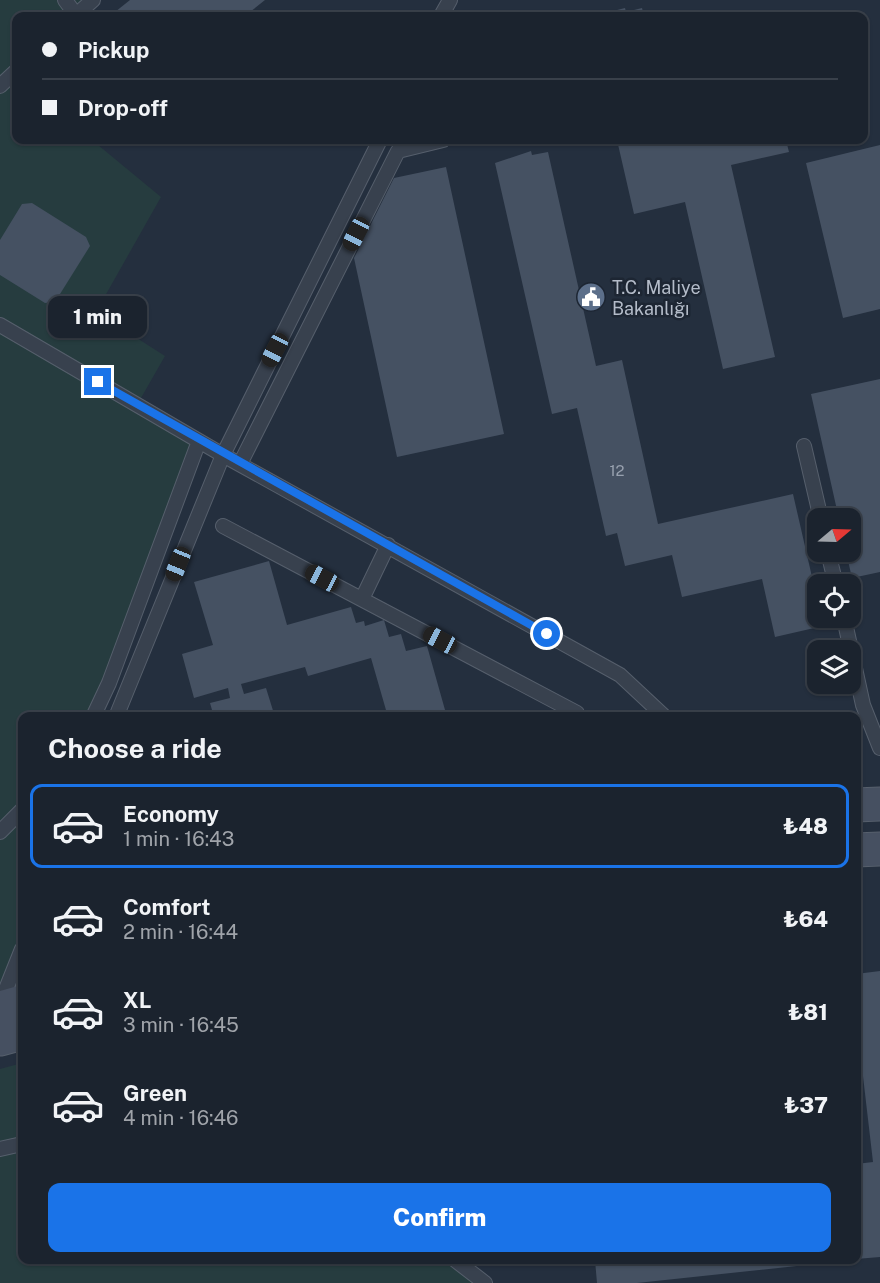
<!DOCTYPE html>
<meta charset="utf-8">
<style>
body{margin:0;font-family:"Public Sans",sans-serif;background:#242b36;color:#f1f3f6;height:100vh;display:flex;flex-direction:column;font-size:22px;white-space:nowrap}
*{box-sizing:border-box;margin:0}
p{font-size:20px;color:#a0a4aa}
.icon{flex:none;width:33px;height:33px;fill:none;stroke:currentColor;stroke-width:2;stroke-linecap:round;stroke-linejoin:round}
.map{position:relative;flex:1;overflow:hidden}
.sheet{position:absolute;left:18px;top:712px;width:843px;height:552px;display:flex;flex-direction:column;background:#1b232e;border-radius:12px;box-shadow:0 2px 4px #0004,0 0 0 2px #39404a}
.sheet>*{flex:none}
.top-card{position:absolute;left:12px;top:12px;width:856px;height:132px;border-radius:12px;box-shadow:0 2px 4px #0004,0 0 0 2px #39404a;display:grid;align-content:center;height:132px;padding:0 30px;background:#1b232e}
.needle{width:39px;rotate:71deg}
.fabs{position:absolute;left:807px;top:508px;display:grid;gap:12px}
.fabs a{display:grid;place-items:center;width:54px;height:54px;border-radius:12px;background:#1b232e;box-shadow:0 2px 4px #0004,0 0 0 2px #39404a;font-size:30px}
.end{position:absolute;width:27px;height:27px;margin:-14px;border:8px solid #1a73e8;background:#fff;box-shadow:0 0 0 3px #fff}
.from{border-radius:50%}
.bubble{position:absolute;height:42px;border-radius:12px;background:#1b232e;box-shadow:0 2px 4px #0004,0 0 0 2px #39404a;font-size:20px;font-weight:800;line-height:42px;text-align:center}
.car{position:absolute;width:18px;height:36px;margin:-18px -9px;border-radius:8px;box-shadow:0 0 4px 2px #0007;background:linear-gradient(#222 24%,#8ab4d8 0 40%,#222 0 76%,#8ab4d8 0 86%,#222 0)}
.top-card b{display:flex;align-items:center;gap:21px;height:57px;font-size:22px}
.top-card b+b{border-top:2px solid #39404a}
.top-card i{width:15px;height:15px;background:#f1f3f6}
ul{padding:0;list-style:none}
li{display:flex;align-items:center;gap:18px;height:84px;margin:0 12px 9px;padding:0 18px;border:3px solid transparent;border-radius:12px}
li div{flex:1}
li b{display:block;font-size:22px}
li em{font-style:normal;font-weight:800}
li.selected{border-color:#1a73e8}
li>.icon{width:54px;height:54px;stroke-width:1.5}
h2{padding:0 30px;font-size:27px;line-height:72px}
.action{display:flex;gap:12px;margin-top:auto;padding:12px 30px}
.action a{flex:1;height:69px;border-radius:12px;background:#1a73e8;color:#fff;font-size:24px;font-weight:800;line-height:69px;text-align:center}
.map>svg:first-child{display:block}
.green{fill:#263c3f}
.building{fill:#455162}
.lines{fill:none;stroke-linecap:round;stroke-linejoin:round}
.service-casing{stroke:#565f6c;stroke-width:16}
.secondary-casing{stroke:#565f6c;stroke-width:35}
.service{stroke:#38414e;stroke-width:14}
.secondary{stroke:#465061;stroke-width:33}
.route{stroke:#1a73e8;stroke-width:8}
.labels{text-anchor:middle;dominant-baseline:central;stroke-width:5;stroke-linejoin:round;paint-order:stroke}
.number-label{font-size:15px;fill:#98a1af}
.poi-label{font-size:18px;fill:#b4bcc9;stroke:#1d2633;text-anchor:start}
</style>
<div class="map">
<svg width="880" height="1283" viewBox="0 0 880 1283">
<rect width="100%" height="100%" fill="#242f3e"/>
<path class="green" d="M0 0H93L75 16H16V140H92L161 197 96 312 165 356 137 405 199 441 101 717H22V949L0 1004Z
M22 1063V1260H455L485 1283H0V1069Z"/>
<path class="building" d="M130 0H265L245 16H110Z
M625 8 626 12 642 8 644 16H606L605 13Z
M617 140H786L789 152 731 165 775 357 723 369 685 202 634 214Z
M880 145V309L843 318 806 163Z
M531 151 532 155 548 152 596 366 622 360 658 524 793 494 818 603V618H821L823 626 775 637 762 579 682 597 672 555 625 566 617 533 606 536 577 408 552 414 495 163Z
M446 167 504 434 397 457 354 258 394 178Z
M32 203 86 237 90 246 55 302 45 303 0 275V240L22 204Z
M880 379V572L852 578 846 552H850V519H839L811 394Z
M269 561 287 625 351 607 356 623 364 621 365 626 384 620 389 637 401 634 406 651 427 646 447 717H388L371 658 308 676 305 667 241 684 244 694 266 688 275 717H214L210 703 230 698 228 688 194 698 182 654 213 645 194 582Z
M880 971V1257L856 1259V1164L873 1162 859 1042H856V974Z
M595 1260H834V1262L637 1283H597Z"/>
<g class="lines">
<g class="service-casing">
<path id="service" d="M65 0 76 15
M75 16 93 0
M441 16 450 0
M0 86 16 71
M0 325 223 455 620 675 665 717
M804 446 821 519
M240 464 398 151 443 140
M223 526 577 713
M828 552 836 585
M362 599 388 545
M844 618 863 705 880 748
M93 717 109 683 199 441
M116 717 223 455 380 140
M0 832 22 810
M0 1004 22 949
M0 1149 22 1144
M455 1260 485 1283"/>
</g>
<g class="secondary-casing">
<path id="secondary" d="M856 805 880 804
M856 850 880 849
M0 1008 22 1002
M0 1039 22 1033"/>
</g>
<use href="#service" class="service"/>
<use href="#secondary" class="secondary"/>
</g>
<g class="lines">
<path class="route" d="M98 382 547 634"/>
</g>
<defs>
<g id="civic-disc" transform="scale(1.5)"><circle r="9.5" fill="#5c6f8a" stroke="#1d2633"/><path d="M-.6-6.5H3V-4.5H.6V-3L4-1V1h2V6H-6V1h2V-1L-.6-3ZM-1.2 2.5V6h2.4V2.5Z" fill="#fff"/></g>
</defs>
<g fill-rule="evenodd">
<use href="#civic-disc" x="591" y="297"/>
</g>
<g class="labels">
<g class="number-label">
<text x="617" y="470">12</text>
</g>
<g class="poi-label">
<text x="612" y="287">T.C. Maliye<tspan x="612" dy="21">Bakanlığı</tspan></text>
</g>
</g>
</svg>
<div class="fabs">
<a><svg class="needle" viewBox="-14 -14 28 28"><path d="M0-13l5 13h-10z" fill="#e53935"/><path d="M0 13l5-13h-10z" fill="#a0a4aa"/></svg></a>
<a><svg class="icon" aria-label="locate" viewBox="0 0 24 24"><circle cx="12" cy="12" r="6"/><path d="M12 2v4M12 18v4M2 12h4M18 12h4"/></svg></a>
<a><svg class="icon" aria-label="layers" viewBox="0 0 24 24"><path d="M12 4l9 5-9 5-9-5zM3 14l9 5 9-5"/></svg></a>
</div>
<i class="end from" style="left:547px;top:634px"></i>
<i class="end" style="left:98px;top:382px"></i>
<div class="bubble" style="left:48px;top:296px;width:99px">1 min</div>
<i class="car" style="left:356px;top:234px;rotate:207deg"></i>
<i class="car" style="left:275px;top:350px;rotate:207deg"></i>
<i class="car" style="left:178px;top:564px;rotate:202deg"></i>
<i class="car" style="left:322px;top:578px;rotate:298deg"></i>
<i class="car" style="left:440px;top:640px;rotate:298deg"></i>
<div class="top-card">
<b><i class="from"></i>Pickup</b>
<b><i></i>Drop-off</b>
</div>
<section class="sheet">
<h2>Choose a ride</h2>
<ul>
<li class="selected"><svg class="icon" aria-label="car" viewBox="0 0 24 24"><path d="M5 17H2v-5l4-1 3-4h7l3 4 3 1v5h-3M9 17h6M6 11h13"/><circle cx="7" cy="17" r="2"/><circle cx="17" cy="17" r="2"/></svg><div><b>Economy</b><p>1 min · 16:43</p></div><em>₺48</em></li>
<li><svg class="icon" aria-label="car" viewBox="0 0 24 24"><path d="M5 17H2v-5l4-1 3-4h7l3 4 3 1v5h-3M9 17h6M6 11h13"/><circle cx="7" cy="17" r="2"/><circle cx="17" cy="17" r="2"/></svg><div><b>Comfort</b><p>2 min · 16:44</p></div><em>₺64</em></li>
<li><svg class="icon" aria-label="car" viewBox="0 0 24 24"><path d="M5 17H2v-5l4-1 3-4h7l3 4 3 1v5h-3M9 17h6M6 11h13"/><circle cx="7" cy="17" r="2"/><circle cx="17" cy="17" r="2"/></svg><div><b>XL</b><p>3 min · 16:45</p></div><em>₺81</em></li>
<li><svg class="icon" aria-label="car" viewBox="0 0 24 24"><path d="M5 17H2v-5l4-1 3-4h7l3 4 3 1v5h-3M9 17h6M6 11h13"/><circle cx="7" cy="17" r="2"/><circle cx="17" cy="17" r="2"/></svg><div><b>Green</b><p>4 min · 16:46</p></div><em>₺37</em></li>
</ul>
<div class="action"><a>Confirm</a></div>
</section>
</div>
